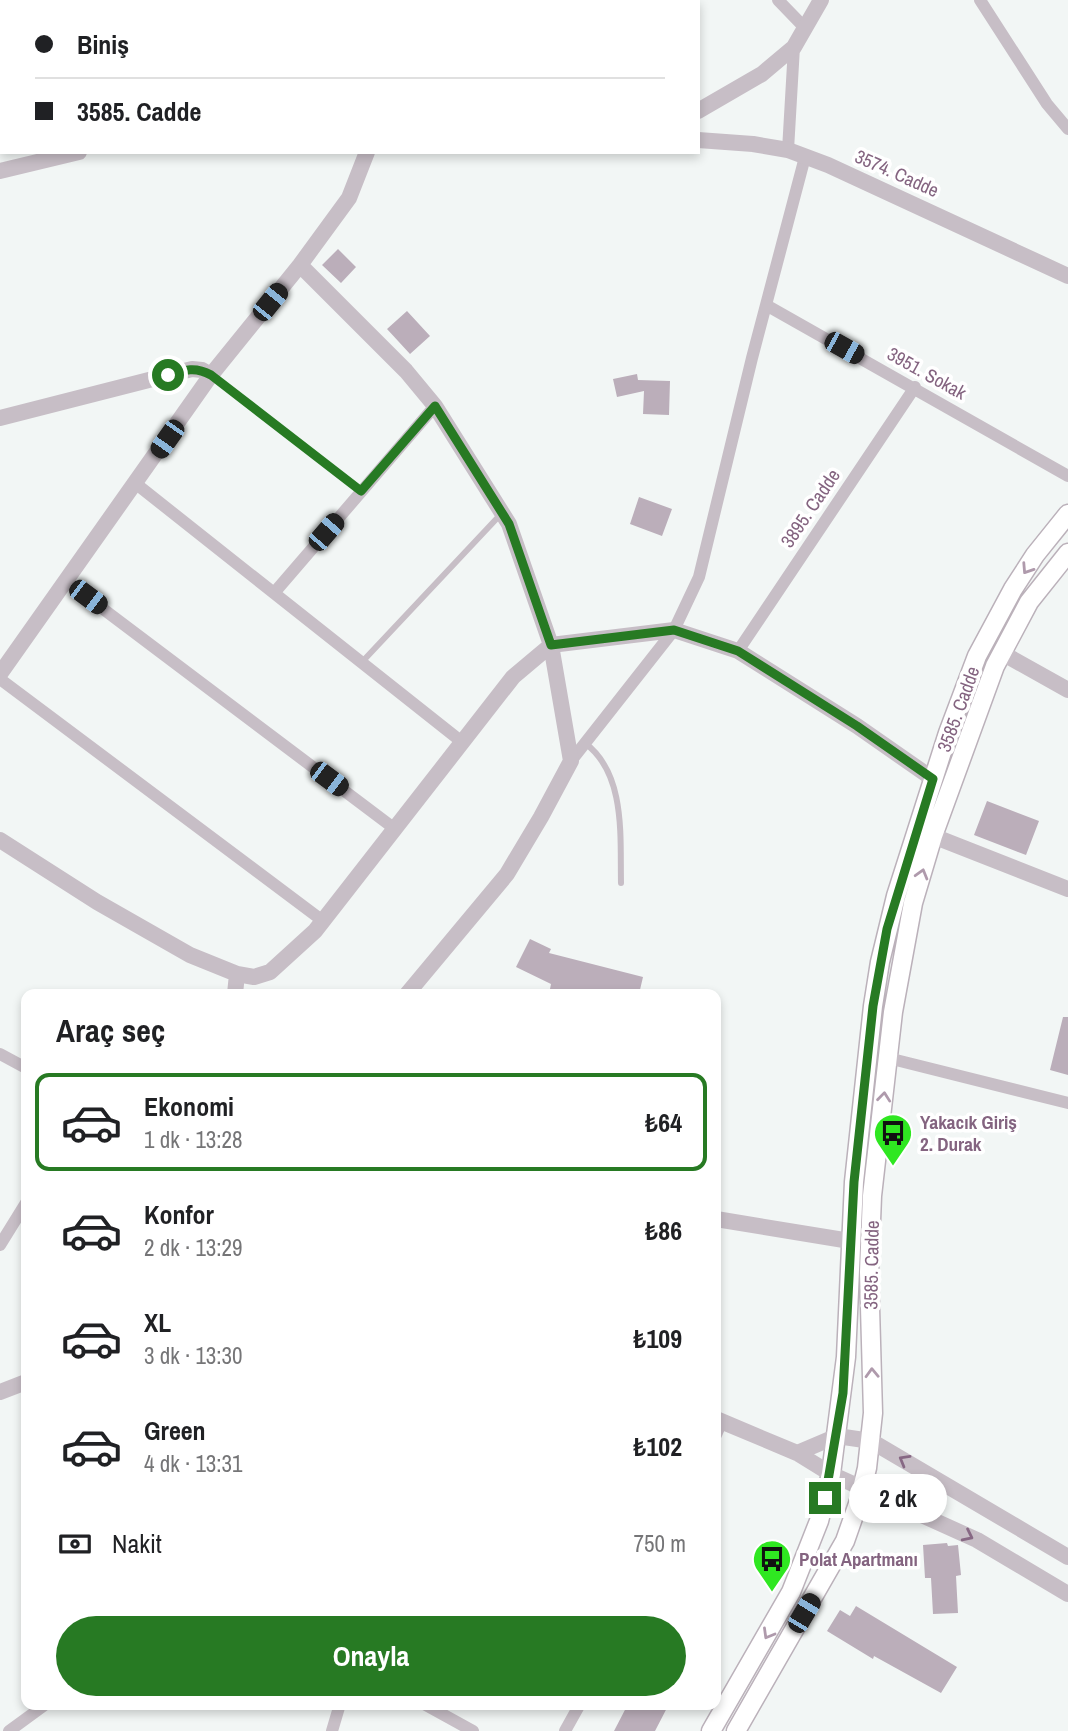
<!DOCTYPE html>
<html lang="tr">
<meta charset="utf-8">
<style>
body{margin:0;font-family:"Archivo Narrow",sans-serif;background:#f6f6f6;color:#202124;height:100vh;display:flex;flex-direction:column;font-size:26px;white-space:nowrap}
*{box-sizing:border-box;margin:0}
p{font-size:23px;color:#757577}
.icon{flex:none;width:38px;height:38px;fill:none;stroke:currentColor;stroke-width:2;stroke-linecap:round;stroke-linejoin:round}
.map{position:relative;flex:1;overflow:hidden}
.panel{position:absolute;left:21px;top:989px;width:700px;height:721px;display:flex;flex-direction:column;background:#fff;border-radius:14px;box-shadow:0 4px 10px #0003}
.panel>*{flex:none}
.hud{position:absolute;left:0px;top:0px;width:700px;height:154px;box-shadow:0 4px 10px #0003;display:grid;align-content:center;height:154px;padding:0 35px;background:#fff}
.end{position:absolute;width:32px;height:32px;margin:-16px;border:9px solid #277a23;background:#fff;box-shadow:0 0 0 4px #fff}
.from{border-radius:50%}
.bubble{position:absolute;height:49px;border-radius:24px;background:#fff;box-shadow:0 4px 10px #0003;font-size:23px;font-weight:800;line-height:49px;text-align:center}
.car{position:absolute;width:21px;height:42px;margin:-21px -10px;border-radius:9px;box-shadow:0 0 5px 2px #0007;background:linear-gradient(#222 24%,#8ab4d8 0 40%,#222 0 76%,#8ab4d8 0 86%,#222 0)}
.hud b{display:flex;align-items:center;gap:24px;height:66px;font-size:26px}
.hud b+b{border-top:2px solid #e0e0e0}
.hud i{width:18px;height:18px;background:#202124}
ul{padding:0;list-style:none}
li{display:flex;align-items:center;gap:21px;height:98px;margin:0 14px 10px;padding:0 21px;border:4px solid transparent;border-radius:14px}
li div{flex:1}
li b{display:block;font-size:26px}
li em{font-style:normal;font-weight:800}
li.selected{border-color:#277a23}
li>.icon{width:63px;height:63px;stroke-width:1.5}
h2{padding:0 35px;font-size:32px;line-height:84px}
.pay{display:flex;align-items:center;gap:18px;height:77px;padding:0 35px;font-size:26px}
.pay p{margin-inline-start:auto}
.primary-button{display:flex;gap:14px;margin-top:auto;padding:14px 35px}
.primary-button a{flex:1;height:80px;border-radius:42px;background:#277a23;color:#fff;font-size:28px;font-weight:800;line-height:80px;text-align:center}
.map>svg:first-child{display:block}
.building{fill:#bbaeba}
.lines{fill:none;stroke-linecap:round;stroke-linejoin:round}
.secondary-casing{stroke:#bbb1ba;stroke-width:21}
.service{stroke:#c7bec6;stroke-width:6}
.minor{stroke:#c7bec6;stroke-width:12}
.tertiary{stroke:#c7bec6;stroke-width:16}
.secondary{stroke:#fff;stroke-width:18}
.oneway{stroke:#af9aac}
.oneway2{stroke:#876884}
.route{stroke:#277a23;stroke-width:9}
.labels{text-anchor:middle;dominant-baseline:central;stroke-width:7;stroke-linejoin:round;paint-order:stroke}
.street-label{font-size:19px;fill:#846480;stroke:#fff}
.poi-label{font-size:19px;font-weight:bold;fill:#846480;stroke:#fff;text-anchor:start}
</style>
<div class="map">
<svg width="1068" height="1731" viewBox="0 0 1068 1731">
<rect width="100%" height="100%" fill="#f2f6f5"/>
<path class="building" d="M338 249 356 267 341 283 322 265Z
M407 311 430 336 410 354 387 329Z
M637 374 638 380 670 381 669 415 643 414 644 391 617 397 613 379Z
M639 497 672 509 662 536 630 524Z
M987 801 1039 821 1026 855 974 835Z
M530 939 551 949 549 953 643 977 639 994H549L551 984 516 967Z
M1063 1017H1068V1075L1050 1070Z
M947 1543 948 1546 958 1545 961 1575 956 1576 958 1613 933 1614 931 1578H925L923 1545Z
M856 1606 957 1667 941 1693 874 1656 873 1659 827 1631 840 1610 850 1616Z
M628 1704H669L655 1731H614Z"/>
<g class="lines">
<g class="secondary-casing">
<path id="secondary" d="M711 1731 791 1592 819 1521 831 1474 846 1357 854 1182 873 1006 880 962 896 896 948 733 977 656 1013 589 1035 555 1068 514
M736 1731 845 1541 859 1501 867 1468 873 1413 869 1272 872 1196 893 1012 913 903 933 836 995 666 1029 602 1068 553"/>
</g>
<path class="service" d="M488 2 490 0
M213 376 361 491
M362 662 501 514
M585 743C626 774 620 836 621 883"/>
<path class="minor" d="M106 0 107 2
M653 0 654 2
M778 0 805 28
M980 0 1047 104 1068 129
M198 2 200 0
M788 150 794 47
M766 305 1068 476
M135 483 462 742
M66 581 395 829
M274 593 435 406
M738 651 915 387
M0 679 323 921
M571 761 674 630 699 577 752 358 805 157
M0 1054 26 1068
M888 1058 1068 1103
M0 1245 26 1203
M716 1435 722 1421
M424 1704 473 1731
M9 1731 46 1704
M332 1731 340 1704
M565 1731 580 1704"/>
<path class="tertiary" d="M246 0 247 2
M698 111 762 74 794 47 821 0
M698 140 753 144 788 150 828 165 1068 276
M0 171 79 152
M300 265 406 371 435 406 509 524 551 645 571 761 541 817 507 874 407 994
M0 418 192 369 202 370 211 375
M1002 653 1068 690
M0 674 211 375 300 265 349 198 367 152
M933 836 1068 889
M0 840 97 902 190 955 237 974 254 977 270 972 315 931 513 677 551 645 674 630 738 651 857 726 933 779
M235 994 237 974
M716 1219 850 1241
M0 1392 26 1382
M716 1419 797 1453 831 1474 977 1540 1068 1594
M797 1453 837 1436 871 1441 1068 1557"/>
<use href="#secondary" class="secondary"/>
</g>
<defs><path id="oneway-chevron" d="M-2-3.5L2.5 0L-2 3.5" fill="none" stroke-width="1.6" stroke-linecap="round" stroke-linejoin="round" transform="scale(1.75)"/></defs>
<g class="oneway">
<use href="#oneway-chevron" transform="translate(1027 569) rotate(123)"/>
<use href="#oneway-chevron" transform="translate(922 874) rotate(-74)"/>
<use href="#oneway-chevron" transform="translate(884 1097) rotate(-84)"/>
<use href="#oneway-chevron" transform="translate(872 1373) rotate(-92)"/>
<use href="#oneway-chevron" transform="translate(768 1634) rotate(120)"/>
</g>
<g class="oneway2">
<use href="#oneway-chevron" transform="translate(904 1460) rotate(-150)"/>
<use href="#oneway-chevron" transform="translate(968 1536) rotate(26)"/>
</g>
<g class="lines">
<path class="route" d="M168 375C184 370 195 366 211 375L361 491 435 406 509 524 551 645 674 630 738 651 857 726 933 779 887 929 873 1006 854 1182 843 1393 825 1498"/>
</g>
<defs>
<g id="bus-pin" transform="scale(2.0125)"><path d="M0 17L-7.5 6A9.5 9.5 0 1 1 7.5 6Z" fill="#2fe721" stroke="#fff"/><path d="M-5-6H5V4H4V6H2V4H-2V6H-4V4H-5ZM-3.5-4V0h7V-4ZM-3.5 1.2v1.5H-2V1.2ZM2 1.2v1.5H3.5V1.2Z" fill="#111"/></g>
</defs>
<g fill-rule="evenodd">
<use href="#bus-pin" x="893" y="1133"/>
<use href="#bus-pin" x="772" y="1559"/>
</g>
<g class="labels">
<g class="street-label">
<text transform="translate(897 173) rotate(24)">3574. Cadde</text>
<text transform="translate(927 373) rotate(29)">3951. Sokak</text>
<text transform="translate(810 508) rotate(-56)">3895. Cadde</text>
<text transform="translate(958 709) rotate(-70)">3585. Cadde</text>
<text transform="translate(871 1265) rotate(-89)">3585. Cadde</text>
</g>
<g class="poi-label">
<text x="920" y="1122">Yakacık Giriş<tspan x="920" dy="22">2. Durak</tspan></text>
<text x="799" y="1559">Polat Apartmanı</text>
</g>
</g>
</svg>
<i class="end from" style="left:168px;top:375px"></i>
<i class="end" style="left:825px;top:1498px"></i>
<div class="bubble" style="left:849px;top:1474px;width:98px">2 dk</div>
<i class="car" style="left:270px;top:302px;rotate:39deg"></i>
<i class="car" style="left:844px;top:348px;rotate:119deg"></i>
<i class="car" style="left:167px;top:439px;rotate:215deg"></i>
<i class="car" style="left:326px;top:532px;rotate:41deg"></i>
<i class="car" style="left:88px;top:597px;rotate:127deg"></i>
<i class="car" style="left:329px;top:779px;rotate:127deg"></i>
<i class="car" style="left:804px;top:1613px;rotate:31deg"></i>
<div class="hud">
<b><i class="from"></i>Biniş</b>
<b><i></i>3585. Cadde</b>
</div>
<section class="panel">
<h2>Araç seç</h2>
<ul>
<li class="selected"><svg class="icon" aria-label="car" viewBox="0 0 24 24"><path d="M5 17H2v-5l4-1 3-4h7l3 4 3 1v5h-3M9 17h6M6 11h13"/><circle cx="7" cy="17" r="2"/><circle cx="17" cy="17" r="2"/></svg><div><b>Ekonomi</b><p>1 dk · 13:28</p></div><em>₺64</em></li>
<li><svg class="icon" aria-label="car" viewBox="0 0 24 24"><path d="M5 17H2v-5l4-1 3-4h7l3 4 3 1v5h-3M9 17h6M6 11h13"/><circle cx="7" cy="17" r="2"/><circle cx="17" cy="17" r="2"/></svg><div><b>Konfor</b><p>2 dk · 13:29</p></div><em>₺86</em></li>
<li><svg class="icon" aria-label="car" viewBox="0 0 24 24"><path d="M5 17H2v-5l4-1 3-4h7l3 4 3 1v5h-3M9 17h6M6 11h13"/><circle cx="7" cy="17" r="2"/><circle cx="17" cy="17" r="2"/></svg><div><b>XL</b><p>3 dk · 13:30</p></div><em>₺109</em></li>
<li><svg class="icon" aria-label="car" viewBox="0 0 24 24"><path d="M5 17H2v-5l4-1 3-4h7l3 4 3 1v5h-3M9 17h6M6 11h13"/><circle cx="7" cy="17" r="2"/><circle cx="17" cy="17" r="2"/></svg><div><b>Green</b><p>4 dk · 13:31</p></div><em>₺102</em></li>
</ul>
<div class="pay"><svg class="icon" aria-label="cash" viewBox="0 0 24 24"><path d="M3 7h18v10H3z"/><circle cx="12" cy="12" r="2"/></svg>Nakit<p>750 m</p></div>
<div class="primary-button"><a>Onayla</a></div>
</section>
</div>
